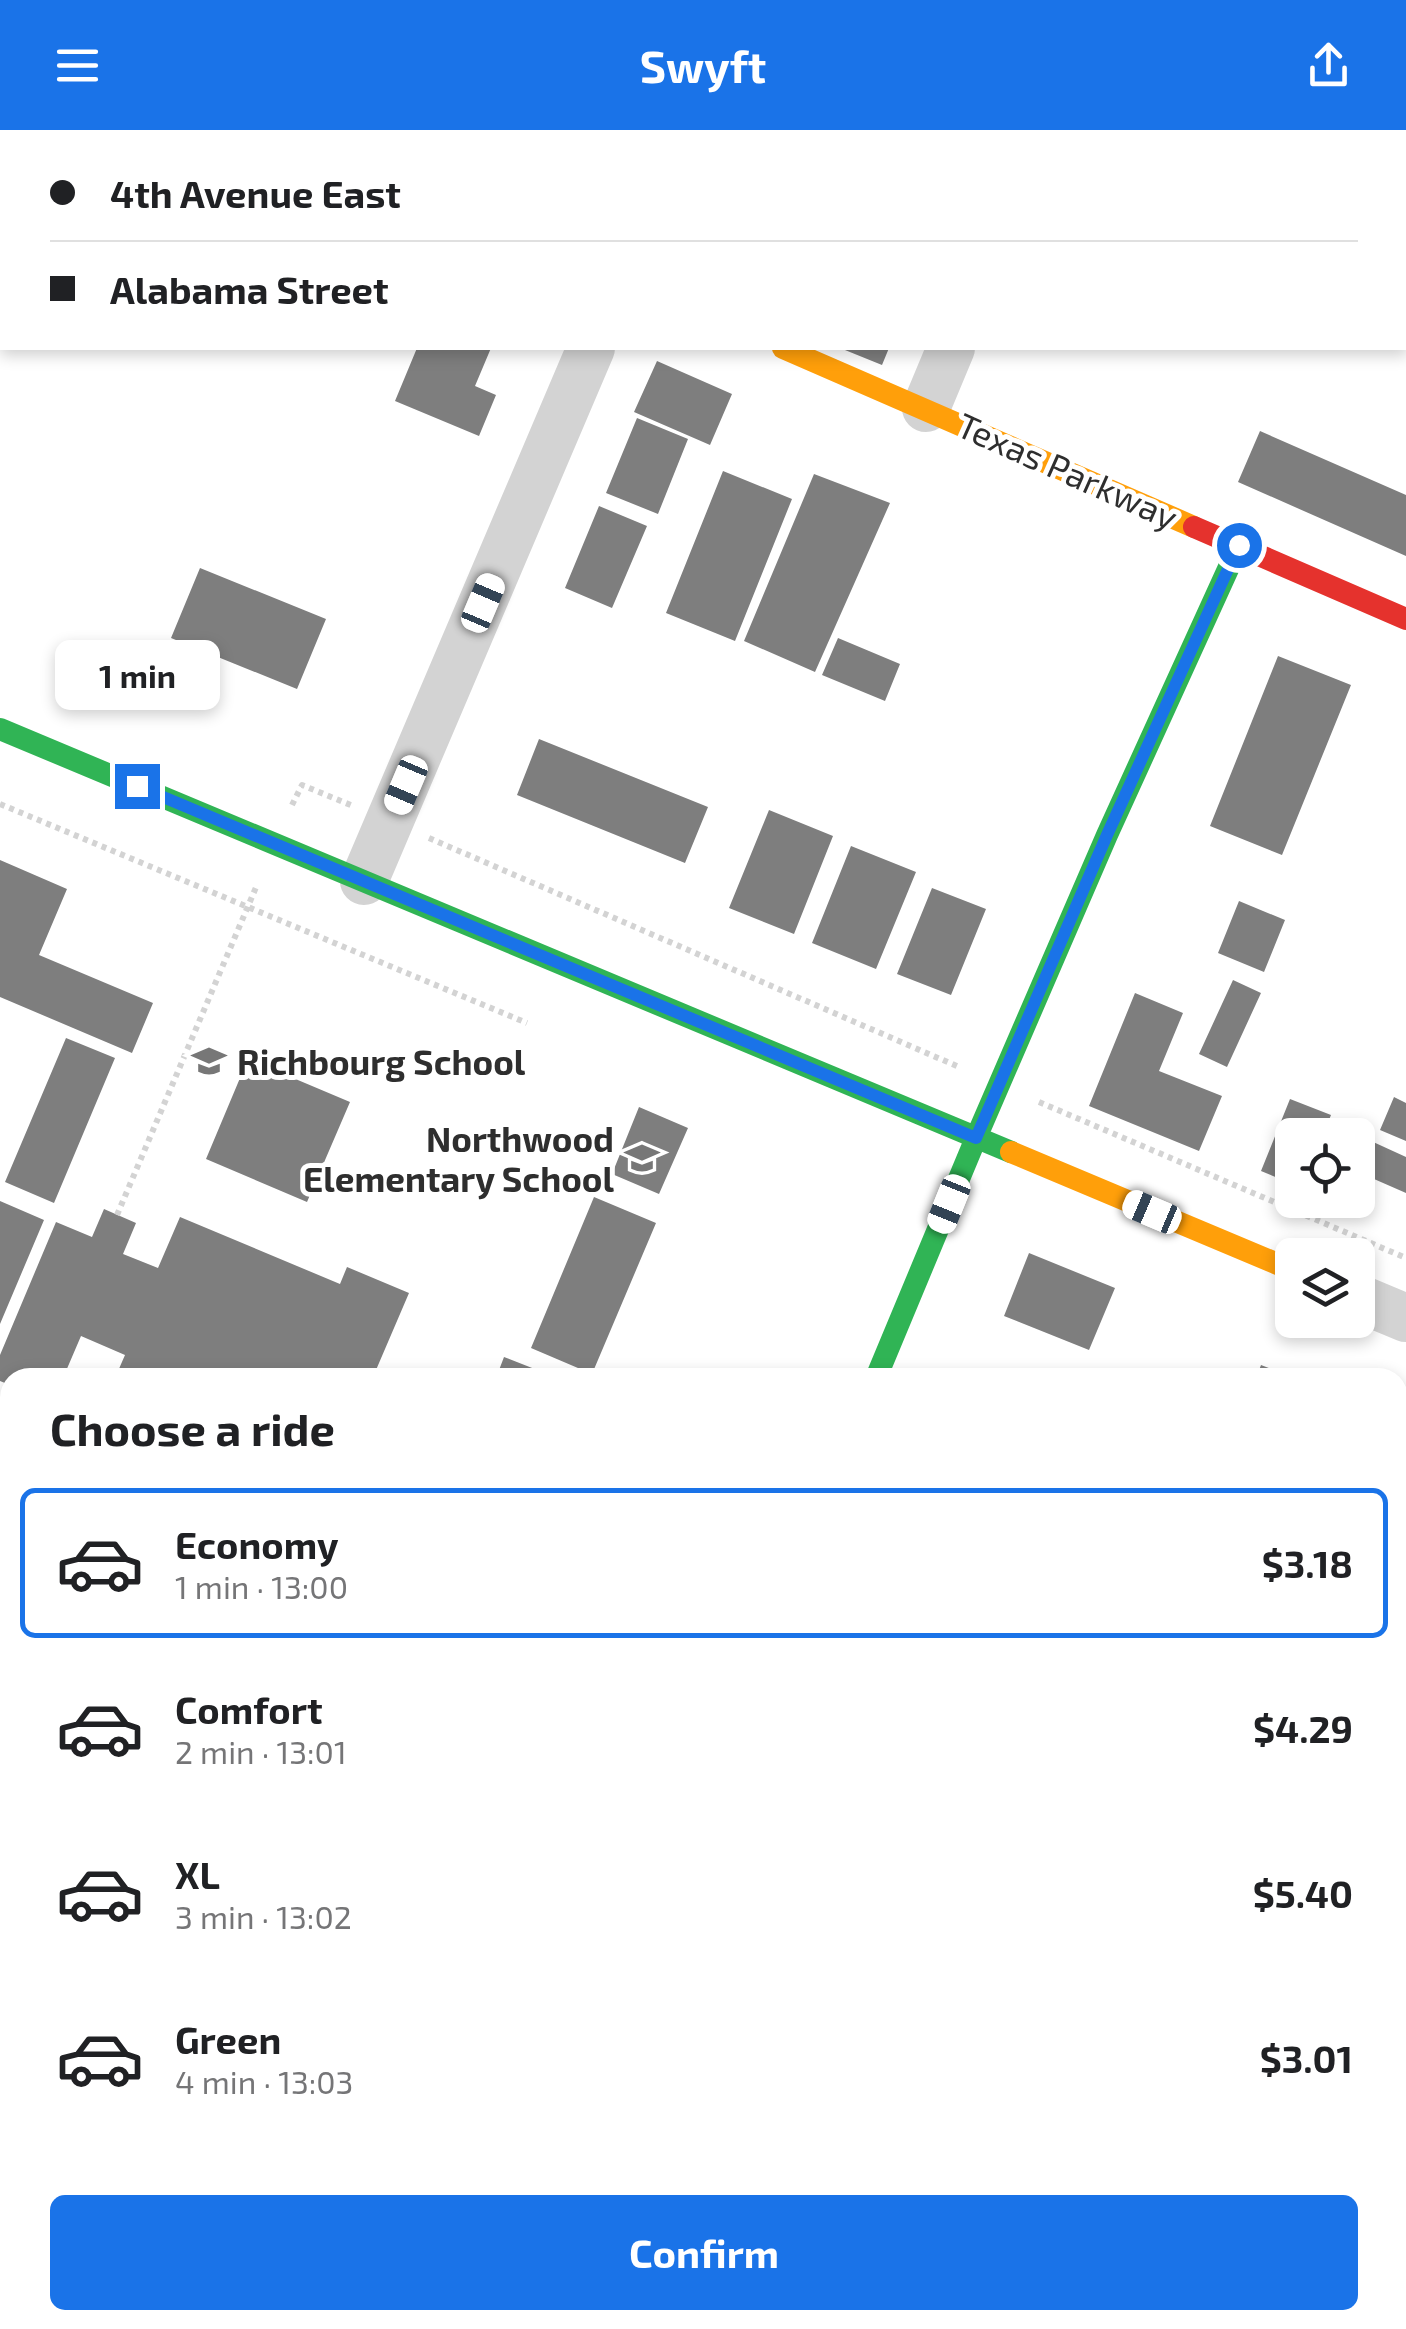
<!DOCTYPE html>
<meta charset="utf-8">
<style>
body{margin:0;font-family:"Exo 2",sans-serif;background:#f2f2f2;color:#202124;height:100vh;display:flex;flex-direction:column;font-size:38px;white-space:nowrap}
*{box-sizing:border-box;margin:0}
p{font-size:32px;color:#757577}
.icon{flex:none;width:55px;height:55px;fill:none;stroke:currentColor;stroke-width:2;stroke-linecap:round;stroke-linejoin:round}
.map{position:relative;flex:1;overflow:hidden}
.sheet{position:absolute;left:0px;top:1238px;width:1408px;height:962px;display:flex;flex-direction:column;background:#fff;border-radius:30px 30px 0 0;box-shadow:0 5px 15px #0003}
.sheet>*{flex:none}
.guide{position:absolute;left:0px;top:0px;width:1408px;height:220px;box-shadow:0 5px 15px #0003;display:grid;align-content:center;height:220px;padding:0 50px;background:#fff}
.tools{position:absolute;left:1275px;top:988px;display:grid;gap:20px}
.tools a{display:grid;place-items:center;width:100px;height:100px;border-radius:15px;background:#fff;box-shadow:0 5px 15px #0003;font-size:50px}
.end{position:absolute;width:45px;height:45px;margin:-22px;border:12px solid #1a73e8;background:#fff;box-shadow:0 0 0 5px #fff}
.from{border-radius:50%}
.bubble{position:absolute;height:70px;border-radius:15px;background:#fff;box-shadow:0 5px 15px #0003;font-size:32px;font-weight:700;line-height:70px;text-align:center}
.car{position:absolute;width:30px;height:60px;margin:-30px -15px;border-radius:12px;box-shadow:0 0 8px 2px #0007;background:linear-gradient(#fff 24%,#345 0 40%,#fff 0 76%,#345 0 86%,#fff 0)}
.guide b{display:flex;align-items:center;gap:35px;height:95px;font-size:38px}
.guide b+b{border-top:2px solid #e0e0e0}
.guide i{width:25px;height:25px;background:#202124}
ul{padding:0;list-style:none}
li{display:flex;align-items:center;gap:30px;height:150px;margin:0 20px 15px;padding:0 30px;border:5px solid transparent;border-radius:15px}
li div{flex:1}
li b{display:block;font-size:38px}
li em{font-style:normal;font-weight:700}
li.selected{border-color:#1a73e8}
li>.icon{width:90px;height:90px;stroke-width:1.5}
h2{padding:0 50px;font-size:45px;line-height:120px}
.cta{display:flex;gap:20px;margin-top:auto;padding:20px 50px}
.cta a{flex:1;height:115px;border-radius:15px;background:#1a73e8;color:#fff;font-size:40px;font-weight:700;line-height:115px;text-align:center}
header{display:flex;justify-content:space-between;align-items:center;height:130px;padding:0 50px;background:#1a73e8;color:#fff;font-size:45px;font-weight:700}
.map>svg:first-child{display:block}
.building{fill:#7e7e7e}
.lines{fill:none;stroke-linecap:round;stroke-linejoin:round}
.path{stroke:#d3d3d3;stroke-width:6;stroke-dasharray:5 5;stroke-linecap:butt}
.lane{stroke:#d3d3d3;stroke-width:25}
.street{stroke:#d3d3d3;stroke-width:48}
.fast{stroke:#30b455;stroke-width:22}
.slow{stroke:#ff9f0a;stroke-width:22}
.jam{stroke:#e5322d;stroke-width:22}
.route{stroke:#1a73e8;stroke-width:12}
.labels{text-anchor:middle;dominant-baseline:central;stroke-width:10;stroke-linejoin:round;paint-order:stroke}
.street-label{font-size:35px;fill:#2e2e2e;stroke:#fff}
.poi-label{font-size:35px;font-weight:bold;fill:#2e2e2e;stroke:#fff;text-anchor:start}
</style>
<header><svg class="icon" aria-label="menu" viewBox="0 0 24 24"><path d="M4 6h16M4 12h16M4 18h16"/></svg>Swyft<svg class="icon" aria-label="share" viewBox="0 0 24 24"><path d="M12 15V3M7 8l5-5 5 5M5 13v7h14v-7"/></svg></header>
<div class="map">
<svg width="1406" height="2199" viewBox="0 0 1406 2199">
<rect width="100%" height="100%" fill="#fff"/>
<path class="building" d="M417 218H491L475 256 496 265 479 306 395 271Z
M840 218H889L882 235Z
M657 231 732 264 710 315 634 282Z
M637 288 688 309 658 384 606 363Z
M1260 301 1406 365V426L1238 352Z
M723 341 792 369 735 511 666 483Z
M814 344 890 373 815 542 744 511Z
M599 376 647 396 612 478 565 458Z
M200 438 326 489 297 559 171 508Z
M838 508 900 534 885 571 822 545Z
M1278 526 1351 555 1282 725 1210 696Z
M539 609 708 677 685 733 517 665Z
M769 680 833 706 794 804 729 778Z
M851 716 916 742 876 839 812 813Z
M0 730 67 759 39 825 153 873 132 923 0 867Z
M932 758 986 779 951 865 897 844Z
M1239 771 1285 790 1264 842 1218 823Z
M1233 850 1261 863 1227 937 1199 924Z
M1135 863 1183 883 1159 941 1222 966 1199 1021 1089 976Z
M66 908 115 928 54 1073 5 1052Z
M248 929 350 972 307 1072 206 1029Z
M1394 967 1406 973V1011L1380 1000Z
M1290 969 1331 985 1323 1005H1292V1054L1261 1041Z
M639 977 688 998 659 1064 612 1044Z
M1371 1011 1406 1027V1063L1358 1042Z
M594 1067 656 1093 592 1244 531 1218Z
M0 1071 44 1090 0 1194Z
M104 1079 136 1093 123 1124 158 1138 180 1087 340 1154 347 1137 409 1163 376 1240 393 1248H115L125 1225 81 1206 63 1248H10V1255L0 1251V1225L56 1092 92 1107Z
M1029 1123 1115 1158 1089 1220 1004 1186Z
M504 1227 555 1247V1248H496Z
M1261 1235 1292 1247V1248H1256Z
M0 1290 10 1294V1436L0 1432Z
M1406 1390V1430L1398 1427V1411Z
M1398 1466 1406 1470V1481L1398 1501Z
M10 1823V1973L0 1969V1847Z
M1398 2054 1406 2058V2166L1398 2186Z
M598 2190H689L685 2199H610L596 2193Z
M751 2190H813L810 2199H747Z"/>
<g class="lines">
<path class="path" d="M0 674 527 893
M292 675 302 655 353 676
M429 708 959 937
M1039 972 1406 1128
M117 1085 257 755"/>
<path class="lane" d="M0 2028 10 2032
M329 2190 338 2199"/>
<path class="street" d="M273 0 279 2
M1039 2 1040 0
M926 278 951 218
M364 751 591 218
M1358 1168 1406 1188
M1398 1778 1406 1759
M1398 1932 1406 1936
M477 2199 481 2190
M1219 2199 1223 2190"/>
<path class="fast" d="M0 599 1011 1022
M876 1248 976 1008 1107 705 1239 415"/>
<path class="slow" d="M783 218 1194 397
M1011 1022 1292 1140"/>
<path class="jam" d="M1194 397 1406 489"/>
</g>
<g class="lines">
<path class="route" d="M137 656 976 1008 1107 705 1239 415"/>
</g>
<defs>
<g id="school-bare" transform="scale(2.7)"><path d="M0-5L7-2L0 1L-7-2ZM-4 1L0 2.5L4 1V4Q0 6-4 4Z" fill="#777" stroke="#fff" stroke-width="2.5" paint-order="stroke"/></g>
</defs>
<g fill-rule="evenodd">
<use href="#school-bare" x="209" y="931"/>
<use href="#school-bare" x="642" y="1028"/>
</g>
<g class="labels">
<g class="street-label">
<text transform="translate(1068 340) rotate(24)">Texas Parkway</text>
</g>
<g class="poi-label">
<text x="237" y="931">Richbourg School</text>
<text x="614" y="1008" text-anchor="end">Northwood<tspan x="614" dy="40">Elementary School</tspan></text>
</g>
</g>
</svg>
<div class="tools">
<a><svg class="icon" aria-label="locate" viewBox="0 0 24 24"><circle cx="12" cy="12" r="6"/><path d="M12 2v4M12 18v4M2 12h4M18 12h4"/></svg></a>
<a><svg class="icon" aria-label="layers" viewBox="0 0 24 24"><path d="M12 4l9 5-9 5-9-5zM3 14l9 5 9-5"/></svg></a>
</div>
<i class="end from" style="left:1239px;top:415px"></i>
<i class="end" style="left:137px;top:656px"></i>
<div class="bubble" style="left:55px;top:510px;width:165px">1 min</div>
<i class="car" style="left:483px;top:473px;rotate:23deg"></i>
<i class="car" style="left:406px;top:655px;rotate:203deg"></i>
<i class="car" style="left:949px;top:1074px;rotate:202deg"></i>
<i class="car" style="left:1152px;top:1082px;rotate:293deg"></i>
<div class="guide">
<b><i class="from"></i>4th Avenue East</b>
<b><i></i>Alabama Street</b>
</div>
<section class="sheet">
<h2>Choose a ride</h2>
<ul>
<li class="selected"><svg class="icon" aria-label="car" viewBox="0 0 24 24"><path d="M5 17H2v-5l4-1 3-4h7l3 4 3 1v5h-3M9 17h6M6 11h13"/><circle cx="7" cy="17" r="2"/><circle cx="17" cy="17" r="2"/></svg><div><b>Economy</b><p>1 min · 13:00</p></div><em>$3.18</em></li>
<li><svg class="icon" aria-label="car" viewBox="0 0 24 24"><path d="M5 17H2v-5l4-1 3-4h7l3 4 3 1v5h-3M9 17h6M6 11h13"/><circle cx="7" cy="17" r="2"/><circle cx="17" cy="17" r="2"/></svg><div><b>Comfort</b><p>2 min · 13:01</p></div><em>$4.29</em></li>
<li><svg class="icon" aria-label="car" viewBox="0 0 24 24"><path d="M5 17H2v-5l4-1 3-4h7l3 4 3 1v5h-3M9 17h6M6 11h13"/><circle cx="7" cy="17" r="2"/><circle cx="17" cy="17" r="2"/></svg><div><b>XL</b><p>3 min · 13:02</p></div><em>$5.40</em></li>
<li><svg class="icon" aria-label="car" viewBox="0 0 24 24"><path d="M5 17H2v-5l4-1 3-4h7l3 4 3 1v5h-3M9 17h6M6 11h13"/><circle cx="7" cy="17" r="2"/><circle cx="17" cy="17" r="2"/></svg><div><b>Green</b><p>4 min · 13:03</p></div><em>$3.01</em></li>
</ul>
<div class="cta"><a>Confirm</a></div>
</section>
</div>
